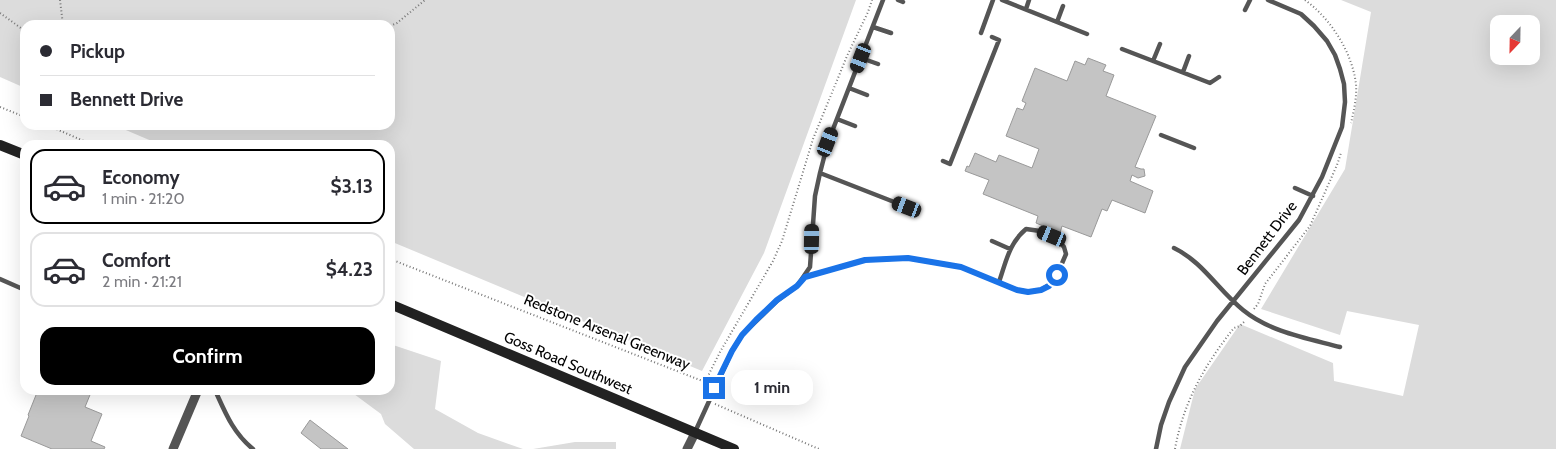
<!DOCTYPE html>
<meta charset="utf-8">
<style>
body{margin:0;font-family:Cabin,sans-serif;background:#f2f2f3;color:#2b2b33;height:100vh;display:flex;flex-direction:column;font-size:19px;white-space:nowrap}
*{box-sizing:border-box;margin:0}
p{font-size:16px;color:#7c7c81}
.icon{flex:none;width:28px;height:28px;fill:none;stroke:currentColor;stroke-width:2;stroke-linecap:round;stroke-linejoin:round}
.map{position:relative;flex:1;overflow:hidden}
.details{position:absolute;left:20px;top:140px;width:375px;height:255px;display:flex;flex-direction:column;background:#fff;border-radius:15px;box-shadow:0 5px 20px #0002}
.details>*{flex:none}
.banner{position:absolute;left:20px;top:20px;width:375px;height:110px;border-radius:15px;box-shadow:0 5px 20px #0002;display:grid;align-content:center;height:110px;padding:0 20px;background:#fff}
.needle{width:32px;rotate:202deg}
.fabs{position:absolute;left:1490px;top:15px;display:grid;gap:10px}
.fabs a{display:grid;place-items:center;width:50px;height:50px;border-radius:10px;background:#fff;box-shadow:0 5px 20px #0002;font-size:25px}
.end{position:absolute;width:22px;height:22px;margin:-11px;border:6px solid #1a73e8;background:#fff;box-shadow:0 0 0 2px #fff}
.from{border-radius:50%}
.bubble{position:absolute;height:35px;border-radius:15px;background:#fff;box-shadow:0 5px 20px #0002;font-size:16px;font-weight:700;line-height:35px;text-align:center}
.car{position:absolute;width:15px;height:30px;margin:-15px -8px;border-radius:6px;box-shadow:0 0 4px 1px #0007;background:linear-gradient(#222 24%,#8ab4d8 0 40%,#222 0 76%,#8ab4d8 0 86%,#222 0)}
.banner b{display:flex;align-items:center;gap:18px;height:48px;font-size:19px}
.banner b+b{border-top:1px solid #e1e1e2}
.banner i{width:12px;height:12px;background:#2b2b33}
ul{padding:9px 0 0;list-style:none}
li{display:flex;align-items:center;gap:15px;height:75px;margin:0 10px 8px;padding:0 10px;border:2px solid #e1e1e2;border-radius:15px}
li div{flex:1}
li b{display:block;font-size:19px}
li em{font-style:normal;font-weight:700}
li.active{border-color:#000}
li>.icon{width:45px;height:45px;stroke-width:1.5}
.button{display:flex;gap:10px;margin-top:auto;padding:10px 20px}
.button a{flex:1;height:58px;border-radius:15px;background:#000;color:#fff;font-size:20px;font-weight:700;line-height:58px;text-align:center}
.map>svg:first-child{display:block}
.green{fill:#dcdcdc;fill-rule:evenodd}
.building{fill:#c4c4c4;stroke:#999}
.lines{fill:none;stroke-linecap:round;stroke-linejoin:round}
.path{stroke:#777;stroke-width:2;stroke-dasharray:1 2.5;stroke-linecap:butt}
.lane{stroke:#555;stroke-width:4.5}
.street{stroke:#555;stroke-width:9}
.secondary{stroke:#222;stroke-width:10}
.route{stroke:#1a73e8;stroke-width:6}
.labels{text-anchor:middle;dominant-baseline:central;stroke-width:4;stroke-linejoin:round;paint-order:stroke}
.street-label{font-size:15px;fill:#000;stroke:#fff}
</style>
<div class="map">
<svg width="1556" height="449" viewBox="0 0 1556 449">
<rect width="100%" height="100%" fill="#fff"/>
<path class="green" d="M0 0H856L764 253 702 371 390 241V145H161L114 125H390V25H25V88L0 77Z
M1341 0H1556V449H1180L1195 389 1240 324 1333 363 1334 381 1403 396 1419 325 1347 311 1340 335 1261 309 1345 169 1371 12ZM1499 24H1531V56H1499Z
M390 344 441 361 435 409 478 433 523 449H414L385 424 381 414 354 394 356 390H390Z
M575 442H616V449H533Z"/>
<path class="building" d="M1088 58 1106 65 1103 71 1114 75 1106 96 1156 116 1135 167 1141 169H1144L1145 176 1138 178 1132 175 1130 181 1153 191 1145 213 1112 200 1107 211 1102 209 1091 237 1062 226 1060 233 1036 223 1038 216 983 194 989 180 965 171 967 166 969 167 975 153 996 162 999 155 1032 168 1039 149 1006 136 1017 108 1023 110 1026 103 1022 101 1035 68 1067 81 1075 61 1085 65Z
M38 390H92L85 407 102 414 91 441 105 447 104 449H52L21 436 29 416 28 415Z
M310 420 348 449H321L301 433Z"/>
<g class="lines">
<path class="path" d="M60 0 63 25
M1305 0C1331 19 1352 52 1356 84 1357 97 1354 110 1351 123
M0 13 25 31
M162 25 179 22 197 25
M390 26 397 23 425 0
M0 107 25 117
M47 125 93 145
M390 259 705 382 720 352 773 261 782 241 813 139 847 56 868 12 872 0
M1254 309 1258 304 1265 284 1310 226 1337 165 1341 153
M715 404 819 449
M1175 449C1183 403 1205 364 1234 328L1240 326 1245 321"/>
<path class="lane" d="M898 0 903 2
M1002 0 1087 34
M1026 9 1029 0
M1245 10 1250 0
M1057 22 1063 6
M873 27 891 33
M981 33 993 0
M1122 49 1210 83 1219 77
M861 58 878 64
M1153 61 1160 44
M1183 72 1189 56
M849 88 867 95
M837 119 855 126
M1161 135 1194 148
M943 161 950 164 999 40 992 37
M820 173 907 207
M1295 188 1313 196
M992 241 1010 249
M1174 248C1203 262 1218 290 1243 310 1270 332 1306 338 1340 347
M805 277 865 260 908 258 961 267 1017 290 1028 292 1041 290 1049 285 1057 275 1066 254 1064 247 1059 241 1052 236 1040 231 1026 229C1009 243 1006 262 999 282
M0 279 25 290
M215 390C225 412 233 433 253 449
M695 432 732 351 742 335 777 301 797 286 810 267 815 196 820 173 828 142 883 0
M1156 449 1161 425 1169 402 1185 367 1217 321 1299 220 1322 177 1342 127 1345 102 1344 84 1340 69 1335 55 1327 41 1314 26 1301 14 1268 0"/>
<path class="street" d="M173 449 198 390
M687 449 695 433"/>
<path class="secondary" d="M0 145 25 155
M390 304 734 449"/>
</g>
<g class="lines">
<path class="route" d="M714 388 732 351 742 335 756 320 777 300 797 286 805 277 865 260 908 258 961 267 1017 290 1028 292 1041 290 1049 286 1057 275"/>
</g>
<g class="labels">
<g class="street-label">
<text transform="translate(1267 238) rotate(-53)">Bennett Drive</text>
<text transform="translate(607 332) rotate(22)">Redstone Arsenal Greenway</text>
<text transform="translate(568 363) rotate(23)">Goss Road Southwest</text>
</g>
</g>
</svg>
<div class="fabs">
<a><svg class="needle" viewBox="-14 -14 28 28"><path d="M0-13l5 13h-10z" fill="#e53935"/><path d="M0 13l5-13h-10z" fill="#7c7c81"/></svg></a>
</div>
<i class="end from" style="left:1057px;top:275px"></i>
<i class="end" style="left:714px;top:388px"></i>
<div class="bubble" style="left:731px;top:370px;width:82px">1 min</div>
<i class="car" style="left:861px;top:58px;rotate:201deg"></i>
<i class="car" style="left:828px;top:142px;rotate:21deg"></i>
<i class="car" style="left:907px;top:207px;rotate:291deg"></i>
<i class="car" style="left:1052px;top:236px;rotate:292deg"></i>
<i class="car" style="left:812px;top:239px;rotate:1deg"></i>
<div class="banner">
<b><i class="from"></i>Pickup</b>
<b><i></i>Bennett Drive</b>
</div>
<section class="details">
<ul>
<li class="active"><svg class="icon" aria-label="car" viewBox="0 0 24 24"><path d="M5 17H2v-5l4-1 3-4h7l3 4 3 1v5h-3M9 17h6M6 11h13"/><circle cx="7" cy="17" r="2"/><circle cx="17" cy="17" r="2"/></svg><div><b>Economy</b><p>1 min · 21:20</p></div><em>$3.13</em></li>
<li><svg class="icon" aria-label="car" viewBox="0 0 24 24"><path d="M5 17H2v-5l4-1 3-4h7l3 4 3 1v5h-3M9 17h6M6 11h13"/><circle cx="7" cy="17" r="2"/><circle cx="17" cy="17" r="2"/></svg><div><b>Comfort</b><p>2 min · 21:21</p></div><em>$4.23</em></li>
</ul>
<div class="button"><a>Confirm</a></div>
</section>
</div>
